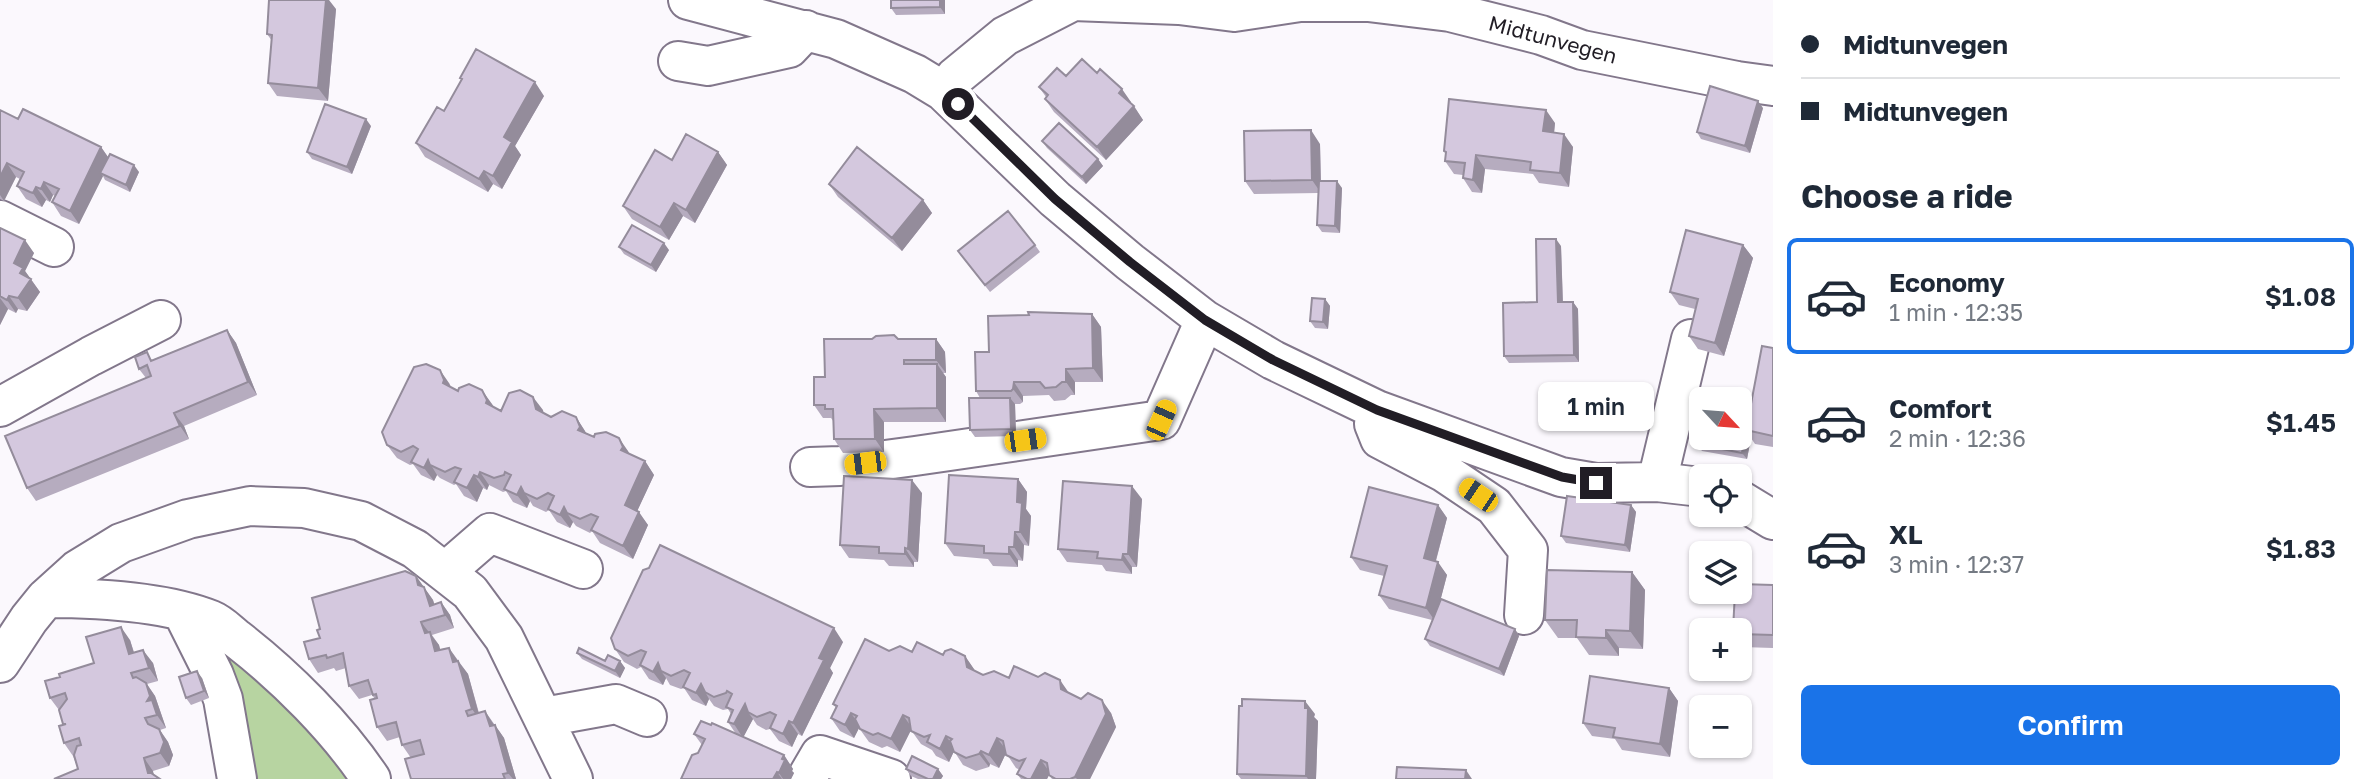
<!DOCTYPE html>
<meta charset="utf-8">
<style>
body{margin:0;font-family:"Golos Text",sans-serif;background:#f6f6f7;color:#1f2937;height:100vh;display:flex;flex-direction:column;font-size:26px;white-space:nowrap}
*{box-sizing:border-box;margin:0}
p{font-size:23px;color:#747a83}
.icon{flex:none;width:38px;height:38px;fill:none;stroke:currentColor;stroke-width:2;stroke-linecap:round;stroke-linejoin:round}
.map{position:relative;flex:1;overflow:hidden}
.details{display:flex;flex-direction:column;background:#fff;width:595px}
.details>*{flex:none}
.banner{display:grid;align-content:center;height:154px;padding:0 28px;background:#fff}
.needle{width:46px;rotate:116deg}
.fabs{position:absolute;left:1689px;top:387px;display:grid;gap:14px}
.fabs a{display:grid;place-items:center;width:63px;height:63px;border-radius:10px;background:#fff;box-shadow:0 2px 5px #0004;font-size:35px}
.end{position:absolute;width:32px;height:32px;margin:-16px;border:9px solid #211d25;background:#fff;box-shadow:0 0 0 4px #fff}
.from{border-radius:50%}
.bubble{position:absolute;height:49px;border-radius:10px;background:#fff;box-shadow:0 2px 5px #0004;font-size:23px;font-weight:600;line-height:49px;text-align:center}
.car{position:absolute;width:21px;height:42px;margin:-21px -10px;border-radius:9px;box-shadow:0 0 5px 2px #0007;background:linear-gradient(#f5c518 24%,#345 0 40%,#f5c518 0 76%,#345 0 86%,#f5c518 0)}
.banner b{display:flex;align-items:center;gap:24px;height:66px;font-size:26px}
.banner b+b{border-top:2px solid #e0e1e3}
.banner i{width:18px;height:18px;background:#1f2937}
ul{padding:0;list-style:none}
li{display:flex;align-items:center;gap:21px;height:116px;margin:0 14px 10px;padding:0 14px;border:4px solid transparent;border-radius:10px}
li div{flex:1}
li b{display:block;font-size:26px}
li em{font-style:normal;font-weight:600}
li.on{border-color:#1a73e8}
li>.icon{width:63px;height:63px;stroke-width:1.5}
h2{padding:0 28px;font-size:32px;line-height:84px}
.cta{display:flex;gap:14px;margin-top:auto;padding:14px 28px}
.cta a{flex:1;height:80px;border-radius:10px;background:#1a73e8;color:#fff;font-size:28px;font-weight:600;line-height:80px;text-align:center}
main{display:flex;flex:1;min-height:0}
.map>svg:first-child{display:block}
.green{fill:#b7d4a1}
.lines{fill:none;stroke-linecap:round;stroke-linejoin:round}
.minor-casing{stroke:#82778b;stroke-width:42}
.minor{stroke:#fff;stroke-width:38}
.wall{fill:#b6acbf}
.shaded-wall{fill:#948c9b}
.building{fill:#d4c8de;stroke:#948c9b;stroke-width:2}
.route{stroke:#211d25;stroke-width:9}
.labels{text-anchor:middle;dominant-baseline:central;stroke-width:5;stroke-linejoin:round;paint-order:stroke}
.street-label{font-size:21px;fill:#211d25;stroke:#fff}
</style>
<main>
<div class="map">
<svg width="1773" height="779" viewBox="0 0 1773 779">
<rect width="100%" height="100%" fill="#fbf8fd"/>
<path class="green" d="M225 639 357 779H250L211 640Z"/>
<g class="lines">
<g class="minor-casing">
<path id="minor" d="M688 0 836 39 915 74 943 91 1055 199 1130 262 1205 320 1273 360 1377 410 1561 477 1596 483 1657 482 1701 487
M678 61 708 66 789 48 806 30
M943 91 955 77 1005 36 1073 1 1179 5 1234 12 1300 2H1368L1450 12 1541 35 1582 50 1737 81 1773 86
M0 220 54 247
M0 407 91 356 161 320
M1377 410 1374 424 1380 439 1445 473 1494 506 1528 550 1524 615
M810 467 840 466 915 456 1161 420 1205 320
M1657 482 1691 339
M1740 500 1773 520
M445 572 490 533 583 569
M46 598C96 598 166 602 211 620 221 624 229 633 237 639 286 677 337 728 371 779
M182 611 214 675 223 699 237 779
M0 663 29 619 46 598 77 570 121 543 188 519 250 506 304 508 361 521 415 549 470 592 504 638 573 779
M544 717 616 704 647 717
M806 779 820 755 891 779"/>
</g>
<use href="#minor" class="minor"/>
</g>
<path class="wall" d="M945 0V14L896 15 891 8Z
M275 1 336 9 328 101 277 96 268 83 272 41 267 34Z
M1066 76 1131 102V103L1143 120 1106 160 1054 112 1045 99 1046 97 1039 87Z
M460 78 544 96 515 146 521 155 502 189 493 184 488 192 425 157 416 143 444 111 461 80Z
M1763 108 1750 153 1701 139 1697 132Z
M0 110 18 119 101 147 108 157 139 172 130 192 105 180 103 176 79 224 61 216 52 202 55 196 53 195 50 202 46 200 42 207 26 199 17 186 20 179 16 177 4 201 0 199Z
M1555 123 1554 132 1573 147 1569 187 1539 183 1533 174 1485 169 1482 193 1472 192 1463 178V175L1454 174 1445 161 1446 154 1444 151Z
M371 126 352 174 312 159 307 152Z
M1042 141 1098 159 1103 166 1086 184 1047 148Z
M1320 144 1321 181 1342 188 1340 233 1322 232 1317 225 1318 193 1254 194 1245 181Z
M718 152 727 165 695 223 683 216 669 240 632 219 623 206 672 160Z
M829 184 923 200 932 213 902 251 838 197Z
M0 228 34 253 25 271 40 292 27 311 18 309 16 313 8 309 0 325Z
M1035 245 1040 252 990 292 963 258Z
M1743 245 1753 258 1724 356 1698 349 1689 336 1695 309 1679 305 1670 292Z
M1561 246 1563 302H1573L1578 309 1579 362 1509 363 1504 356 1537 302Z
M619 247 669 250 656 272 624 254Z
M1325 299 1330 306 1328 329 1315 328 1310 321Z
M1092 314 1101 327 1103 382H1075V395H1071L1065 400 1054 401 1049 395 1023 396V402L1020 404H1015L1016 436 975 437 970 430 980 398 976 391 989 352Z
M227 330 236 343 257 395 184 426 189 439 36 501 27 488 146 378 139 369 152 360Z
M898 339H936L945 352 946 373H943L946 377V422H884V452L843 453 834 439V422L831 418H823L814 405 825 377Z
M1773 348V447L1755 444 1751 438 1747 459 1702 451 1697 444 1749 414Z
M449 383 451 387 492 404 493 407 501 411 543 410V413L551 417H576L586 433 628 451 629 454 645 461 654 475 637 511 648 525 633 559 600 543 592 531 590 533 576 526 573 522 570 528 557 522 549 510 546 512 533 506 530 501 527 508 513 502 506 491 503 492 489 485 487 490 483 488 477 502 464 496 456 484 454 485 440 478 437 475 434 481 421 475 413 464 410 465 397 458 387 445Z
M1018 479 1027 492 1026 509 1031 516 1029 546 1024 545 1023 561 1018 560V567L993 566 988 559 954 556 945 543Z
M922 493 918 562H914V567L889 566 884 560 849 558 840 545Z
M1142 499 1137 567H1132V574L1106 571 1102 565 1067 562 1058 549Z
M1438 505 1447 518 1436 561 1447 575 1440 601 1515 629 1519 636 1504 676 1430 646 1425 639 1432 620 1389 609 1379 595 1384 576 1360 570 1351 557Z
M1631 505 1636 512 1630 552 1566 543 1561 536Z
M1632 572 1645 590 1643 649 1619 648V656L1589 655 1577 638H1558L1545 620Z
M416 576 433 600 434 604 441 602 450 615 454 628 432 635 439 645 440 650 449 648 468 674 479 713 485 711 504 738 516 779H411V758L402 745 400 737 387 741 377 727 375 699 372 695 359 699 349 686 346 668 336 671 334 668 318 673 309 659 320 638V629Z
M1773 585V648L1742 647 1740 643V630Z
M130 640 134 652 153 663 158 681 147 684 155 696 166 728 160 730 168 742 173 755 169 766 153 771 78 769 73 756 64 743V725L59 710 50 698 60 677 94 663Z
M843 642 830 668 833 673 802 736 798 734 792 747 779 741 770 729 766 730 757 725 753 719 743 737 784 755 793 769 792 771 794 773 791 779H681L698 753 702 745 694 734 711 725 736 734 728 722 731 714 728 709 723 710 714 706 709 699 706 706 692 700 684 688 681 689 670 685 666 678 663 685 649 679 641 667 637 669 624 662 615 649Z
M889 651 943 655 965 656 975 671 983 675 1009 678 1069 693 1111 713 1116 727 1090 779H1052L1049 775 1047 779H1021L1017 774 1020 770 1016 768 1006 753 999 768 990 764 989 767 976 771 963 765 954 751 949 762 936 756 932 750 921 744 911 730 900 752 887 746 882 748 869 742 859 728 854 738 840 731 831 718 836 708 833 704Z
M577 653 605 661H620L625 668 620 678 582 659Z
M202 678 209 698 191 705 186 698Z
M1669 688 1678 701 1670 757 1622 750 1615 739 1592 736 1583 723Z
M1315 714 1314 717 1318 721 1316 779H1241L1237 774Z
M906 769H938L943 776 941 779H918L911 776Z"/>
<path class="shaded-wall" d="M326 0H329L336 9 328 101 318 88Z
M940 0H945V14L940 7Z
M535 82 544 96 515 146 521 155 502 189 493 176 504 137Z
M1122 89 1131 102 1128 106 1119 93Z
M1758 101 1763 108 1750 153 1745 146Z
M1134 106 1143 120 1106 160 1097 147Z
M1546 110 1555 123 1553 144 1543 131Z
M366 119 371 126 352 174 347 167Z
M1311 130 1320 144 1321 193 1312 180Z
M1564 134 1573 147 1569 187 1560 173Z
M101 147 110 160 100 173 103 176 79 224 70 211Z
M718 152 727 165 695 223 686 210Z
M1476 155 1485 169 1482 193 1473 180Z
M1098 159 1103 166 1086 184 1082 177Z
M7 163 16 177 4 201 0 195V177Z
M134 165 139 172 130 192 126 185Z
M484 171 493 184 488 192 479 179Z
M1337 181 1342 188 1340 233 1335 226Z
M44 182 53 195 50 202 41 189Z
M36 187 46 200 42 207 33 193Z
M923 200 932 213 902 251 892 238Z
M674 203 683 216 669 240 660 227Z
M1556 239 1561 246 1563 309 1558 302Z
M25 240 34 253 25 271 40 292 27 311 18 298 14 263Z
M664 243 669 250 656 272 651 265Z
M1743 245 1753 258 1724 356 1715 343Z
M9 296 18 309 16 313 7 300Z
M0 298 8 309 0 325Z
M1325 299 1330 306 1328 329 1323 322Z
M1573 302 1578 309 1579 362 1574 355Z
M1092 314 1101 327 1103 382 1093 368Z
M227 330 236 343 257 395 248 382Z
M936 339 945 352 946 373 936 360Z
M937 364 946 377V422L937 408Z
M1066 369 1075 382V395L1066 382Z
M440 370 449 383 453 393 443 383Z
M1014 382 1023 396V402L1013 389Z
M482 390 492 404 497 413 486 403Z
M533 397 543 410 545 422 536 409Z
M1010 398 1015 404 1016 436 1011 429Z
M874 409 884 422V452L875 439Z
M174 413 184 426 189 439 180 426Z
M576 417 585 431 589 440 578 430Z
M1746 431 1751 438 1747 459 1742 453Z
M619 438 628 451 632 460 621 450Z
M428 460 437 475 434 481 424 468Z
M645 461 654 475 634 518 625 505Z
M480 472 489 485 487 490 478 477Z
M474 475 483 488 477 502 467 488Z
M1018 479 1027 492 1026 509 1031 516 1029 546 1020 532 1017 502Z
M912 480 922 493 918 562 908 549Z
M1132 486 1142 499 1137 567 1128 554Z
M521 487 530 501 527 508 517 495Z
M1438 505 1447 518 1433 571 1424 558Z
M1631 505 1636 512 1630 552 1625 545Z
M564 507 567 513 573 522 570 528 560 515Z
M639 512 648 525 633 559 623 546Z
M1015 532 1024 545 1023 561 1014 547Z
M1009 547 1018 560V567L1009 554Z
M905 548 914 562V567L905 554Z
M1123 554 1132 567V574L1122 560Z
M1438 562 1447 575 1435 621 1426 608Z
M1632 572 1645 590 1643 649 1630 631Z
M416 576 433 600 439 619 430 606 418 585Z
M441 602 450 615 454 628 445 615Z
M421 622 439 645 444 664 425 633Z
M121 627 130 640 138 667 129 654Z
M834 628 843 642 830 668 833 673 802 736 793 723 819 658Z
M1515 629 1519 636 1504 676 1499 669Z
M1606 630 1619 648V656L1606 638Z
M449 648 458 661 453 662Z
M143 650 153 663 158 681 149 668Z
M965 656 974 669 977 680 967 667Z
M458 661 468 674 481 722 472 709Z
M620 661 625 668 620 678 615 671Z
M658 663 661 671 666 678 663 685 653 672Z
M197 671 202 678 209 698 204 691Z
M1060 680 1069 693 1061 689Z
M146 683 155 696 166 728 147 701Z
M701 684 709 699 706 706 696 693Z
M1669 688 1678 701 1670 757 1660 744Z
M1102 700 1111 713 1116 727 1090 779H1077L1075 777Z
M1305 701 1315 714 1314 717 1318 721 1316 779H1308L1306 776Z
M745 704 748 712 753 719 743 738 734 724Z
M485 711 494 725 496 730 495 725 504 738 516 779H513L508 773 490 726Z
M851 713 860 726 854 738 845 725Z
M903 715 912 728 900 752 891 739Z
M789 721 798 734 792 747 783 734Z
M159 729 168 742 173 755 169 766 160 753Z
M946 736 955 749 949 762 940 749Z
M997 738 1007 751 999 768 989 755Z
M981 751 990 764 989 767 979 754Z
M784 755 793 769 792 771 794 773 791 779H783L779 773Z
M144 758 153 771 155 779 148 773Z
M1041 760 1050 773 1047 779H1031Z
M938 769 943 776 941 779H933Z
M1466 770 1472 779H1465Z
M777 772 782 779H773Z"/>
<path class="building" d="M269 0H326L318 88 268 83 272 35 267 34Z
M891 0H940V7L891 8Z
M476 49 535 82 504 137 512 142 493 176 484 171 479 179 416 143 437 107 444 111 462 79 460 78Z
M1082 59 1097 73 1100 69 1122 89 1119 93 1134 106 1097 147 1045 99 1048 95 1039 87 1057 68 1066 76Z
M1710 86 1758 101 1745 146 1697 132Z
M1449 99 1546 110 1543 131 1564 134 1560 173 1530 170 1531 162 1476 155 1473 180 1463 178 1465 163 1445 161 1446 152 1444 151Z
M325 104 366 119 347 167 307 152Z
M23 109 101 147 70 211 52 202 59 189 44 182 41 189 36 187 33 193 30 192 17 186 24 172 7 163 0 177V110L18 119Z
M1059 123 1098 159 1082 177 1042 141Z
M1311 130 1312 180 1245 181 1244 131Z
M686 134 718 152 686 210 674 203 660 227 623 206 655 150 672 160Z
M857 147 923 200 892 238 829 184Z
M110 154 134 165 126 185 100 173Z
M1319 181H1337L1335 226 1317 225Z
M1008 211 1035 245 985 285 958 251Z
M632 225 664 243 651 265 619 247Z
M0 228 25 240 14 263 23 268 20 273 31 279 18 298 9 296 7 300 0 296Z
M1686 230 1743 245 1715 343 1689 336 1698 299 1670 292Z
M1536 239H1556L1558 302H1573L1574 355 1504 356 1503 303 1537 302Z
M1312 298 1325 299 1323 322 1310 321Z
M1028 312 1092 314 1093 368 1066 369V382H1062L1056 387 1045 388 1040 382H1014L1013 389 1011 391H976L975 352H989L988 316 1029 315Z
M227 330 248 382 174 413 180 426 27 488 5 436 151 376 147 365 139 369 135 357 147 352 151 361Z
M894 335 898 339H936V360H904V364H937V408L874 409 875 439H834L833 409H825V405H814V377H825L824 339H872L876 336Z
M1762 346 1773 348V436L1746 430Z
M426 364 440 370 444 380 443 383 458 391 459 388 469 384 482 390 487 400 486 403 501 411 509 393 520 390 533 397 536 409 551 417 562 411 576 417 580 427 578 430 594 437 595 434 606 432 619 438 623 447 621 450 645 461 625 505 639 512 623 546 591 530 598 517 591 514 580 519 567 513 564 507 560 515 548 509 554 496 548 493 537 499 524 493 521 487 517 495 504 489 511 475 505 472 504 475 494 478 480 472 478 477 474 475 467 488 454 482 461 469 455 467 445 472 430 465 428 460 424 468 411 462 418 449 413 446 401 452 387 445 382 432 414 367Z
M969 398H1010L1011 429 970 430Z
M1740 413 1749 414 1742 453 1697 444 1701 425V438H1740Z
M949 475 1018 479 1017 502 1022 503 1020 532H1015L1014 547H1009V554L984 553V546L945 543Z
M844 476 912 480 908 549 905 548V554L879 553V547L840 545Z
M1063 481 1132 486 1128 554H1123L1122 560 1097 558 1098 552 1058 549Z
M1369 487 1438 505 1424 558 1438 562 1426 608 1379 595 1387 566 1351 557Z
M1567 496 1631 505 1625 545 1561 536Z
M660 545 834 628 819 658 824 660 793 723 789 721 783 734 770 728 776 715 770 712 757 717 748 712 745 704 734 724 728 722 733 710 726 707 732 694 727 691 726 693 714 697 705 692 701 684 696 693 683 687 690 673 684 670 671 676 661 671 658 663 653 672 640 665 646 652 641 650 628 656 615 649 611 638 643 570 649 568Z
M1547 570 1632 572 1630 631 1606 630V638L1576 637 1577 620H1545Z
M405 571 416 576 418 585 424 587 430 606 441 602 445 615 421 622 425 633 430 632 435 651 449 648 453 662 458 661 472 709 466 711 468 716 485 711 490 726 495 725 508 773 503 774 505 779H411L405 759 424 754 420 740 402 745 396 722 377 727 370 700 377 698 376 694 373 695 368 680 349 686 343 653 327 658 326 655 309 659 304 642 320 638 317 630 320 629 312 598Z
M1740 584 1773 585V635L1740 634V630H1733L1735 592H1740Z
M1441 599 1515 629 1499 669 1425 639Z
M121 627 129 654 143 650 149 668 131 673 133 678 136 677 146 683 150 696 147 701 152 700 157 715 145 718 148 724 159 729 164 742 160 753 144 758 148 773H151L160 779H54L78 769 74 755 77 746 81 745 79 738 64 743 59 726 66 724H63L59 710 67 699 65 693 50 698 45 681 60 677 59 674 94 663 86 637Z
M865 639 889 651 900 646 912 652 917 642 943 655 945 651 951 649 965 656 967 667 983 675 994 671 1009 678 1014 666 1038 677 1045 673 1060 680 1061 689 1081 699 1088 693 1102 700 1106 714 1075 777 1070 779H1056L1049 775 1047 763 1041 760 1031 779H1027L1017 774 1025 759 1019 761 1006 755 1003 741 997 738 989 755 981 751 979 754 966 758 954 752 950 741 952 739 946 736 940 749 927 742 930 735 924 737 911 731 909 718 903 715 891 739 878 733 873 735 860 729 855 719 857 716 851 713 845 725 831 718 837 706 833 704Z
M579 648 605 661 608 655 620 661 615 671 577 653Z
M197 671 204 691 186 698 179 677Z
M1590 676 1669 688 1660 744 1613 737 1615 728 1583 723Z
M1242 699 1305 701V708H1308L1306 776 1237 774 1239 706H1242Z
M701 721 711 725 712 723 784 755 782 759 785 760 779 773 777 772 773 779H681L692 755 698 753 705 739 694 734Z
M912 756 938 769 933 779H928L906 769Z
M1397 767 1466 770 1465 779H1396Z"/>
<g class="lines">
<path class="route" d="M958 104 1055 199 1130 262 1205 320 1273 360 1377 410 1562 477 1596 483"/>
</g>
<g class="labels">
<g class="street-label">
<text transform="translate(1553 39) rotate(15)">Midtunvegen</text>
</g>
</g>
</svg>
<div class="fabs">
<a><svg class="needle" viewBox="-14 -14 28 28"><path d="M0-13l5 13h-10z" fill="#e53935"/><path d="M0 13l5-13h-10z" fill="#747a83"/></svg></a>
<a><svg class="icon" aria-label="locate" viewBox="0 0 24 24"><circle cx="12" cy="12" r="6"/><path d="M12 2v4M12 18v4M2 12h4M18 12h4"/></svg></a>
<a><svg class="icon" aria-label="layers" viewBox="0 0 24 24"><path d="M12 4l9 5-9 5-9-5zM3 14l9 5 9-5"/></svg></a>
<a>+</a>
<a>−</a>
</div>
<i class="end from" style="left:958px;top:104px"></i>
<i class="end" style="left:1596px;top:483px"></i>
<div class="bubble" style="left:1538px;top:382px;width:116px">1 min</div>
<i class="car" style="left:1161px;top:420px;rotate:24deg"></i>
<i class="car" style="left:1025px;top:440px;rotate:82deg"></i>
<i class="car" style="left:865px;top:463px;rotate:263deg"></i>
<i class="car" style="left:1478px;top:495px;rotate:304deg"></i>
</div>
<section class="details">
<div class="banner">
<b><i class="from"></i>Midtunvegen</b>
<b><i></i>Midtunvegen</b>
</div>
<h2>Choose a ride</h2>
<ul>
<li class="on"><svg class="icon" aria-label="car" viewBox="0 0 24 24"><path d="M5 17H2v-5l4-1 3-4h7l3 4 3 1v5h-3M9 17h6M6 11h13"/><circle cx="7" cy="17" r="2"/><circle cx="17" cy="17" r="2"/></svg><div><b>Economy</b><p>1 min · 12:35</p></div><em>$1.08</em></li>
<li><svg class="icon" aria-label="car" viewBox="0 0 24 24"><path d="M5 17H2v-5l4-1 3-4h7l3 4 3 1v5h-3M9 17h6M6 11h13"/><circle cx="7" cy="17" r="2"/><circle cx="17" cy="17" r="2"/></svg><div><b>Comfort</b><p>2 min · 12:36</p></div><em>$1.45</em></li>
<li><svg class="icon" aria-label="car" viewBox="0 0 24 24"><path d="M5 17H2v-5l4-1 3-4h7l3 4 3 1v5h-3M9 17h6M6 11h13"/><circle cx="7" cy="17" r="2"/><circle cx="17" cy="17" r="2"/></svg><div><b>XL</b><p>3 min · 12:37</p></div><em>$1.83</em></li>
</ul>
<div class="cta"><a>Confirm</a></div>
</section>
</main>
